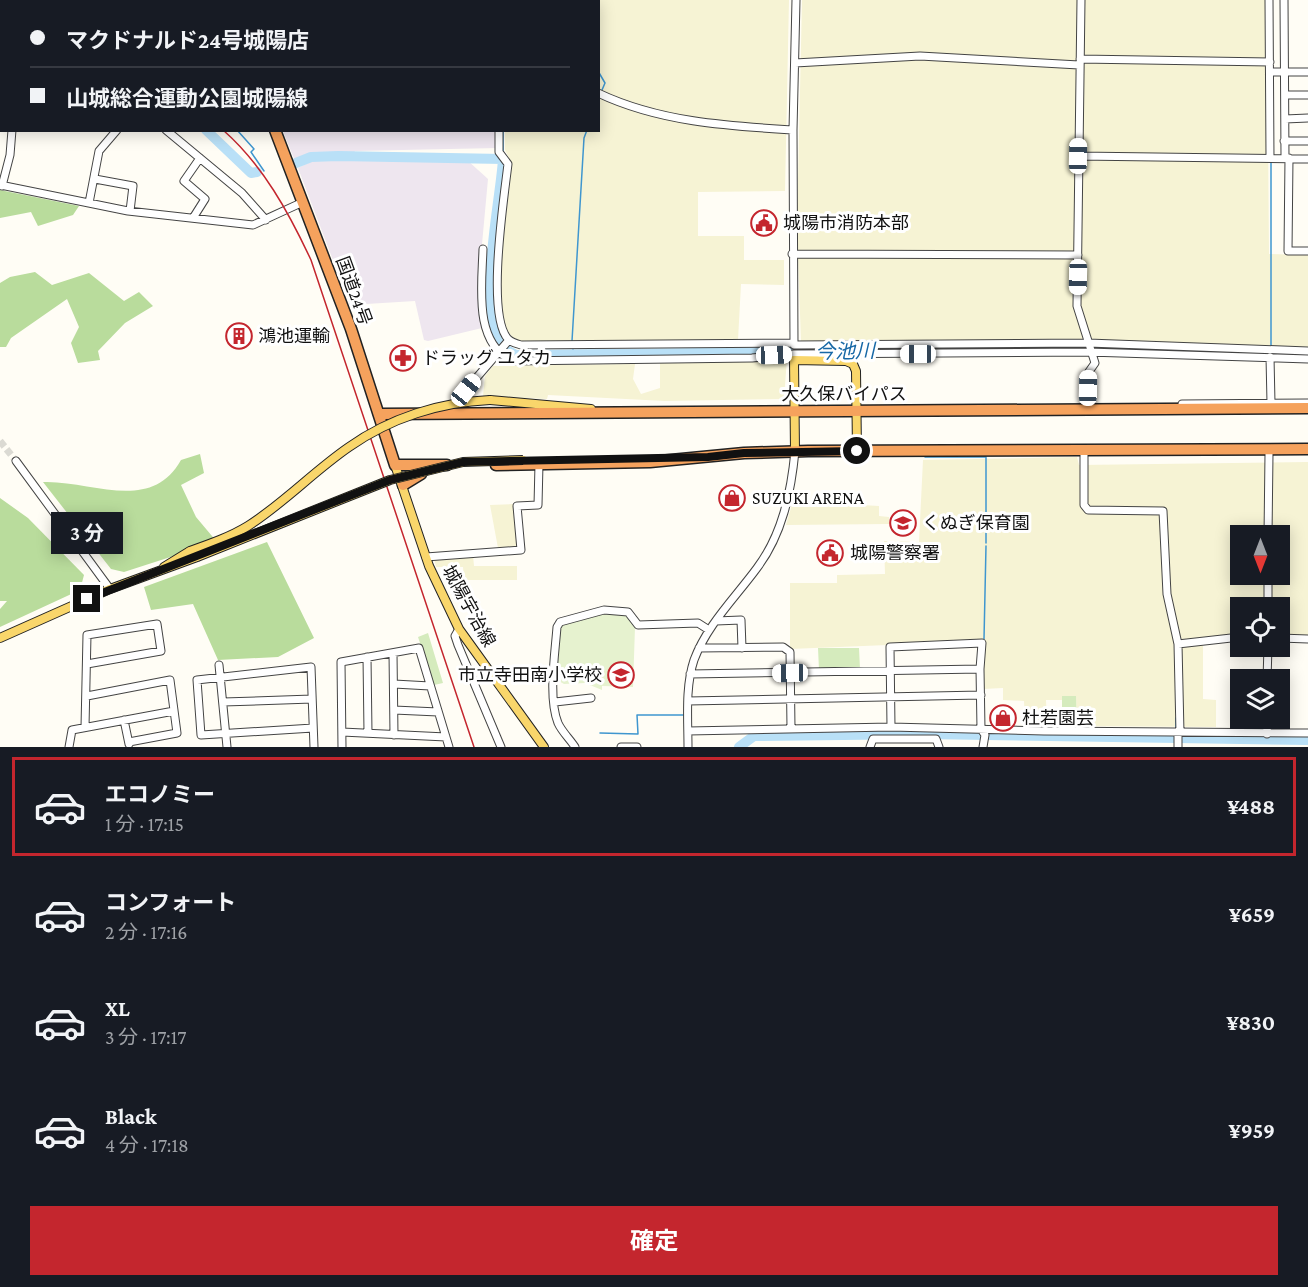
<!DOCTYPE html>
<html lang="ja">
<meta charset="utf-8">
<style>
body{margin:0;font-family:"Crimson Pro","Noto Sans JP",serif;background:#20242c;color:#f1f3f6;height:100vh;display:flex;flex-direction:column;font-size:22px;white-space:nowrap}
*{box-sizing:border-box;margin:0}
p{font-size:20px;color:#9ea1a6}
.icon{flex:none;width:33px;height:33px;fill:none;stroke:currentColor;stroke-width:2;stroke-linecap:round;stroke-linejoin:round}
.map{position:relative;height:747px;overflow:hidden}
.side{display:flex;flex-direction:column;background:#171b24;flex:1}
.side>*{flex:none}
.top-card{position:absolute;left:0px;top:0px;width:600px;height:132px;box-shadow:0 3px 15px #0003;display:grid;align-content:center;height:132px;padding:0 30px;background:#171b24}
.needle{width:39px;rotate:180deg}
.buttons{position:absolute;left:1230px;top:525px;display:grid;gap:12px}
.buttons a{display:grid;place-items:center;width:60px;height:60px;border-radius:0px;background:#171b24;box-shadow:0 3px 15px #0003;font-size:30px}
.end{position:absolute;width:27px;height:27px;margin:-14px;border:8px solid #111;background:#fff;box-shadow:0 0 0 3px #fff}
.from{border-radius:50%}
.bubble{position:absolute;height:42px;border-radius:0px;background:#171b24;box-shadow:0 3px 15px #0003;font-size:20px;font-weight:700;line-height:42px;text-align:center}
.car{position:absolute;width:18px;height:36px;margin:-18px -9px;border-radius:8px;box-shadow:0 0 4px 2px #0007;background:linear-gradient(#fff 24%,#345 0 40%,#fff 0 76%,#345 0 86%,#fff 0)}
.top-card b{display:flex;align-items:center;gap:21px;height:57px;font-size:22px}
.top-card b+b{border-top:2px solid #363941}
.top-card i{width:15px;height:15px;background:#f1f3f6}
ul{padding:10px 0 0;list-style:none}
li{display:flex;align-items:center;gap:18px;height:99px;margin:0 12px 9px;padding:0 18px;border:3px solid transparent;border-radius:0px}
li div{flex:1}
li b{display:block;font-size:22px}
li em{font-style:normal;font-weight:700}
li.on{border-color:#c4262e}
li>.icon{width:54px;height:54px;stroke-width:1.5}
.cta{display:flex;gap:12px;margin-top:auto;padding:12px 30px}
.cta a{flex:1;height:69px;border-radius:0px;background:#c4262e;color:#fff;font-size:24px;font-weight:700;line-height:69px;text-align:center}
.map>svg:first-child{display:block}
.industrial{fill:#eee6ef}
.farmland{fill:#f6f3d4;fill-rule:evenodd}
.green{fill:#d5ebbd}
.forest{fill:#b9dc9c}
.pitch{fill:#e6f2cf}
.lines{fill:none;stroke-linecap:round;stroke-linejoin:round}
.stream{stroke:#3f96cf;stroke-width:1.5}
.river{stroke:#b9e0f7;stroke-width:10}
.minor-tunnel{stroke:#dbdad3;stroke-width:7;stroke-dasharray:7 3.5;stroke-linecap:butt}
.minor-casing{stroke:#444;stroke-width:9}
.major-casing{stroke:#222;stroke-width:10}
.highway-casing{stroke:#222;stroke-width:13}
.minor{stroke:#fff;stroke-width:7}
.major{stroke:#f9d66b;stroke-width:8}
.highway{stroke:#f5a25d;stroke-width:10}
.rail{stroke:#c4262e;stroke-width:1.5}
.major-bridge-casing{stroke:#222;stroke-width:10;stroke-linecap:butt}
.major-bridge{stroke:#f9d66b;stroke-width:8}
.route{stroke:#111;stroke-width:8}
.labels{text-anchor:middle;dominant-baseline:central;stroke-width:6;stroke-linejoin:round;paint-order:stroke}
.poi-label{font-size:18px;fill:#111;stroke:#fff;text-anchor:start}
.street-label{font-size:18px;fill:#111;stroke:#fff}
.water-label{font-size:20px;font-style:italic;fill:#1768a6;stroke:#fff}
</style>
<div class="map">
<svg width="1308" height="747" viewBox="0 0 1308 747">
<rect width="100%" height="100%" fill="#fffdf5"/>
<path class="industrial" d="M499 130 497 148 355 151 354 154 311 156 295 161 283 131Z
M379 158 467 160 488 179 481 255 484 326 482 328 428 341 424 340 415 301 350 305 298 168 312 161Z"/>
<path class="farmland" d="M504 0H789L785 191 698 192V236H744V260H784V285L741 284 738 340 522 342 513 338 505 327 500 291 502 250 512 164 505 150V131L598 130V2Z
M802 0H1267L1269 254 1308 255V347L801 342 797 227Z
M763 357 787 358 784 399 665 401 548 395 547 399 483 396 485 376 493 366 635 364 633 379 641 394 660 388V363Z
M1077 457 1079 465 1308 462V636H1280V608H1240V636L1203 638V699L1216 700V727L1077 726 1076 696H1062V700H1046L1047 725 1025 724 1024 701 1003 700V688L983 689 985 641 790 649V583H837V575L885 574 884 541 919 542 923 460ZM1240 536H1280V574H1240Z
M793 501 879 506V516L889 517V524L786 525Z
M513 504 518 548H498L490 505Z
M473 555 474 566H517V580H464L463 567H436L434 558Z"/>
<path class="green" d="M428 633 443 683 434 685 418 637Z
M818 648H859L860 669 819 670Z
M1062 696H1076L1077 726H1062Z"/>
<path class="forest" d="M0 190 79 206 73 215 38 226 31 212 0 218Z
M35 272 52 285 89 273 124 301 139 292 153 306 125 323 98 351 100 360 78 363 71 343 79 327 67 299 11 338 6 347H0V283L10 277Z
M200 454 204 473 181 485 196 517 217 542 124 572 111 569 43 482C91 480 151 514 181 460Z
M0 498 28 518 84 575 80 590 0 627V609L7 601H0Z
M267 542 314 638 278 657 218 660 193 604 151 610 144 587Z"/>
<path class="pitch" d="M604 614 627 616 635 627 633 687 602 686V690L585 683 564 684 557 680 560 627 567 622Z"/>
<g class="lines">
<path class="stream" d="M47 0 50 2
M596 2V0
M598 71 605 83 602 90
M237 130 254 149 251 152 264 171
M503 130V154
M1271 163V347
M572 341 584 138 587 130
M573 346V354
M925 457H986V543
M984 639 986 546
M1176 728V718
M600 733 638 734 637 715H683"/>
<path class="river" d="M206 130 251 173 257 172
M296 163 311 157 338 156 503 159C501 199 474 319 504 348 507 351 513 353 516 355L795 352
M960 350H1113
M1221 353 1308 354
M739 747 754 736 924 734 1308 740"/>
<path class="minor-tunnel" d="M0 441 16 461"/>
<g class="minor-casing">
<path id="minor" d="M36 0 39 2
M498 0V2
M1081 0 1077 306 1095 363 1088 373 1087 409H1090
M1269 0 1270 157
M1284 0 1285 157
M0 41 2 42
M1080 59 1270 62
M795 63 920 56 1079 65
M1271 72H1308
M0 84 2 85
M598 93C659 122 727 126 793 130
M1285 95H1308
M0 103 2 101
M1285 119 1308 118
M0 120 2 121
M166 130 242 193 266 220
M499 130V152L508 164C504 198 486 315 508 339 511 342 517 344 521 345L794 343
M1284 141H1308
M1078 156 1308 159
M1289 158 1288 251H1308
M95 179 133 186 130 211
M0 185 128 211 253 225 303 202
M2 186 10 155 12 130
M89 203 99 151 117 130
M193 218 205 199 184 181 200 158
M483 249C482 285 473 344 513 361L752 358 794 354 1088 352 1308 359
M792 254 1078 255
M794 345 1088 343 1308 351
M794 345 793 130 796 0
M1270 357 1271 403
M466 390 509 340
M1182 404 1308 403
M1087 449 1084 454V505L1088 510 1163 511 1167 594 1178 644 1180 733
M16 461 110 589
M1268 536 1269 454
M426 557 521 550 517 506 538 505 539 464
M1268 608V574
M716 621 741 620 742 648
M459 629 455 636 458 645 501 747
M1280 638 1308 639
M1178 644 1240 637
M699 648 783 647 790 652 791 728
M393 653 394 735
M367 657 368 733
M219 665 227 747
M690 674 980 669 981 729 985 735 983 747
M1267 680 1268 646
M394 684 430 686
M87 696 170 680 177 733 129 742
M688 701 981 695
M223 702 312 699
M555 702 591 698
M394 710 438 712
M1267 718V734
M124 720 129 744
M85 727 87 635 157 624 161 651 87 664
M891 727 890 647 982 643 980 669
M313 728 201 735 197 680 311 667 314 747
M688 731 891 727 1044 731 1308 733
M342 732 446 737
M69 747 72 730 174 711
M342 747 341 662 419 648 449 747
M575 747C570 739 562 732 558 723 548 698 555 654 557 627L560 622 604 610 628 612 638 625 698 623 709 630
M621 747H637
M688 747C688 719 685 687 694 660 707 625 735 598 757 568 782 535 791 493 795 451
M870 747 873 739H936L939 747
M1178 747V733"/>
</g>
<g class="major-casing">
<path id="major" d="M200 0 202 2
M490 400 591 409
M795 451 794 360 846 361 853 364 856 371 857 451
M395 465 429 566 459 629 544 747
M164 567 190 551
M0 638 110 589 197 557"/>
</g>
<g class="highway-casing">
<path id="highway" d="M210 0 211 2
M275 130 351 329 395 465H447
M380 414 1308 408
M496 465 650 462 744 453 808 451 1308 449
M403 485 421 474"/>
</g>
<use href="#minor" class="minor"/>
<use href="#major" class="major"/>
<use href="#highway" class="highway"/>
<path class="rail" d="M0 3 2 4
M223 130C263 165 289 213 311 260L474 747"/>
<g class="major-bridge-casing">
<path id="major-bridge" d="M190 551C210 544 230 537 248 526 284 503 314 471 349 447 390 418 440 402 490 400
M197 557 390 480 463 462 523 460"/>
</g>
<use href="#major-bridge" class="major-bridge"/>
</g>
<g class="lines">
<path class="route" d="M87 599 390 480 463 462 708 457 744 453 857 451"/>
</g>
<defs>
<g id="civic-ring" transform="scale(1.35)"><circle r="9.5" fill="#fff" stroke="#c4262e" stroke-width="1.5"/><path d="M-.6-6.5H3V-4.5H.6V-3L4-1V1h2V6H-6V1h2V-1L-.6-3ZM-1.2 2.5V6h2.4V2.5Z" fill="#c4262e"/></g>
<g id="building-ring" transform="scale(1.35)"><circle r="9.5" fill="#fff" stroke="#c4262e" stroke-width="1.5"/><path d="M-4-6H4V6H1V3H-1V6H-4ZM-2.5-4.3h1.7v1.8h-1.7ZM.8-4.3h1.7v1.8H.8ZM-2.5-1h1.7V.8h-1.7ZM.8-1h1.7V.8H.8Z" fill="#c4262e"/></g>
<g id="pharmacy-ring" transform="scale(1.35)"><circle r="9.5" fill="#fff" stroke="#c4262e" stroke-width="1.5"/><path d="M-2-6h4v4h4v4h-4v4h-4v-4h-4v-4h4Z" fill="#c4262e"/></g>
<g id="shop-ring" transform="scale(1.35)"><circle r="9.5" fill="#fff" stroke="#c4262e" stroke-width="1.5"/><path d="M-5-2.5h2.3a2.7 3.5 0 0 1 5.4 0H5L5.5 6h-11ZM-1.5-2.5h3a1.5 2.3 0 0 0-3 0Z" fill="#c4262e"/></g>
<g id="school-ring" transform="scale(1.35)"><circle r="9.5" fill="#fff" stroke="#c4262e" stroke-width="1.5"/><path d="M0-5L7-2L0 1L-7-2ZM-4 1L0 2.5L4 1V4Q0 6-4 4Z" fill="#c4262e"/></g>
</defs>
<g fill-rule="evenodd">
<use href="#civic-ring" x="764" y="223"/>
<use href="#building-ring" x="239" y="336"/>
<use href="#pharmacy-ring" x="403" y="358"/>
<use href="#shop-ring" x="732" y="498"/>
<use href="#school-ring" x="903" y="523"/>
<use href="#civic-ring" x="830" y="553"/>
<use href="#school-ring" x="621" y="675"/>
<use href="#shop-ring" x="1003" y="718"/>
</g>
<g class="labels">
<g class="poi-label">
<text x="783" y="223">城陽市消防本部</text>
<text x="258" y="336">鴻池運輸</text>
<text x="422" y="358">ドラッグ ユタカ</text>
<text x="752" y="498">SUZUKI ARENA</text>
<text x="922" y="523">くぬぎ保育園</text>
<text x="850" y="553">城陽警察署</text>
<text x="602" y="675" text-anchor="end">市立寺田南小学校</text>
<text x="1022" y="718">杜若園芸</text>
</g>
<g class="street-label">
<text transform="translate(354 291) rotate(70)">国道24号</text>
<text x="844" y="394">大久保バイパス</text>
<text transform="translate(469 606) rotate(61)">城陽宇治線</text>
</g>
<g class="water-label">
<text transform="translate(845 351) rotate(-1)">今池川</text>
</g>
</g>
</svg>
<div class="buttons">
<a><svg class="needle" viewBox="-14 -14 28 28"><path d="M0-13l5 13h-10z" fill="#e53935"/><path d="M0 13l5-13h-10z" fill="#9ea1a6"/></svg></a>
<a><svg class="icon" aria-label="locate" viewBox="0 0 24 24"><circle cx="12" cy="12" r="6"/><path d="M12 2v4M12 18v4M2 12h4M18 12h4"/></svg></a>
<a><svg class="icon" aria-label="layers" viewBox="0 0 24 24"><path d="M12 4l9 5-9 5-9-5zM3 14l9 5 9-5"/></svg></a>
</div>
<i class="end from" style="left:857px;top:451px"></i>
<i class="end" style="left:87px;top:599px"></i>
<div class="bubble" style="left:51px;top:512px;width:72px">3 分</div>
<i class="car" style="left:1078px;top:156px;rotate:1deg"></i>
<i class="car" style="left:1078px;top:277px;rotate:181deg"></i>
<i class="car" style="left:918px;top:354px;rotate:270deg"></i>
<i class="car" style="left:774px;top:355px;rotate:88deg"></i>
<i class="car" style="left:1088px;top:388px;rotate:1deg"></i>
<i class="car" style="left:466px;top:390px;rotate:39deg"></i>
<i class="car" style="left:790px;top:673px;rotate:269deg"></i>
<div class="top-card">
<b><i class="from"></i>マクドナルド24号城陽店</b>
<b><i></i>山城総合運動公園城陽線</b>
</div>
</div>
<section class="side">
<ul>
<li class="on"><svg class="icon" aria-label="car" viewBox="0 0 24 24"><path d="M5 17H2v-5l4-1 3-4h7l3 4 3 1v5h-3M9 17h6M6 11h13"/><circle cx="7" cy="17" r="2"/><circle cx="17" cy="17" r="2"/></svg><div><b>エコノミー</b><p>1 分 · 17:15</p></div><em>¥488</em></li>
<li><svg class="icon" aria-label="car" viewBox="0 0 24 24"><path d="M5 17H2v-5l4-1 3-4h7l3 4 3 1v5h-3M9 17h6M6 11h13"/><circle cx="7" cy="17" r="2"/><circle cx="17" cy="17" r="2"/></svg><div><b>コンフォート</b><p>2 分 · 17:16</p></div><em>¥659</em></li>
<li><svg class="icon" aria-label="car" viewBox="0 0 24 24"><path d="M5 17H2v-5l4-1 3-4h7l3 4 3 1v5h-3M9 17h6M6 11h13"/><circle cx="7" cy="17" r="2"/><circle cx="17" cy="17" r="2"/></svg><div><b>XL</b><p>3 分 · 17:17</p></div><em>¥830</em></li>
<li><svg class="icon" aria-label="car" viewBox="0 0 24 24"><path d="M5 17H2v-5l4-1 3-4h7l3 4 3 1v5h-3M9 17h6M6 11h13"/><circle cx="7" cy="17" r="2"/><circle cx="17" cy="17" r="2"/></svg><div><b>Black</b><p>4 分 · 17:18</p></div><em>¥959</em></li>
</ul>
<div class="cta"><a>確定</a></div>
</section>
